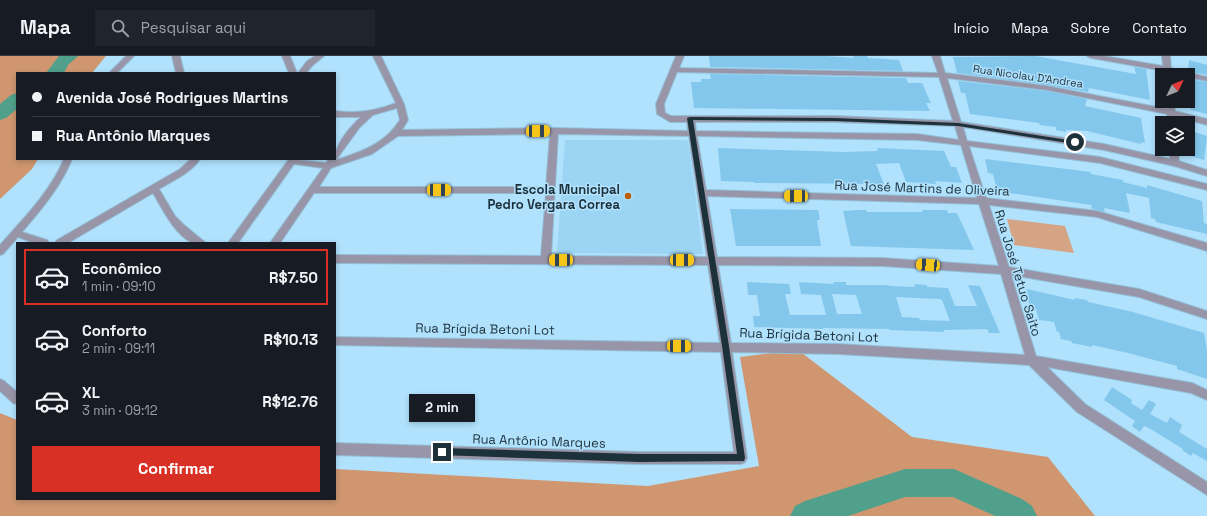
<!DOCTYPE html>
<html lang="pt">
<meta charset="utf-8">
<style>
body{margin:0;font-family:"Space Grotesk",sans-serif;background:#20242c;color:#f1f3f6;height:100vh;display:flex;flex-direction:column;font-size:15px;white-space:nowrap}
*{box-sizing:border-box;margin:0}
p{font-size:13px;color:#9ea1a6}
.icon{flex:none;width:22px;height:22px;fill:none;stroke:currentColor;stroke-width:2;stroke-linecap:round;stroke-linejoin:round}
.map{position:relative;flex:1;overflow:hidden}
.panel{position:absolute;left:16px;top:186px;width:320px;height:258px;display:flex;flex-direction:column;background:#171b24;border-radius:0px;box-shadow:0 2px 6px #0003}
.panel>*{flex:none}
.guide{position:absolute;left:16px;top:16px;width:320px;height:88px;border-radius:0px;box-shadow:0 2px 6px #0003;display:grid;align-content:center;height:88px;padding:0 16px;background:#171b24}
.needle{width:26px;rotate:47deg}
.buttons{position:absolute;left:1155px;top:12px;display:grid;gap:8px}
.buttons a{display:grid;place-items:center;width:40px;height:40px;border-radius:0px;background:#171b24;box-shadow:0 2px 6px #0003;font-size:20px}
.end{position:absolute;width:18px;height:18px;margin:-9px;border:5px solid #1d313b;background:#fff;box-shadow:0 0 0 2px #fff}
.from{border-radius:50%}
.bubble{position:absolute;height:28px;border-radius:0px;background:#171b24;box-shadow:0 2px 6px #0003;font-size:13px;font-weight:800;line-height:28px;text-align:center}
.car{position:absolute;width:12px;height:24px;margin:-12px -6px;border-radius:5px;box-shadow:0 0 3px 1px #0007;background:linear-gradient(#f5c518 24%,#345 0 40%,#f5c518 0 76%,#345 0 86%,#f5c518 0)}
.guide b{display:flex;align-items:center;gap:14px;height:38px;font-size:15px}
.guide b+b{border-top:1px solid #363941}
.guide i{width:10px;height:10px;background:#f1f3f6}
ul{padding:7px 0 0;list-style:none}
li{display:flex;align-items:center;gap:12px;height:56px;margin:0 8px 6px;padding:0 8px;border:2px solid transparent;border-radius:0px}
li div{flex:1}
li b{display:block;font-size:15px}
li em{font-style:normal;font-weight:800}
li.current{border-color:#d93025}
li>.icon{width:36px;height:36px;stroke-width:1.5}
.primary-button{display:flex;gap:8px;margin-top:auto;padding:8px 16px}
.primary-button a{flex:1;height:46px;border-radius:0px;background:#d93025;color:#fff;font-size:16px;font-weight:800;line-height:46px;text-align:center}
header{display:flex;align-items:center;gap:24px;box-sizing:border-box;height:56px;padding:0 20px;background:#171b24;border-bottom:1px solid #363941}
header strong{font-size:19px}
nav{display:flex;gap:22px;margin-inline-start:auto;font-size:14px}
.search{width:280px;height:36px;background:#20242c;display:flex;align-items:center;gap:10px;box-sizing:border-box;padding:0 14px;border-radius:0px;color:#9ea1a6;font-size:15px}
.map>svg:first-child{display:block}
.built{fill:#9cd4f3}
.green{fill:#d5a485}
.forest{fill:#cf9670}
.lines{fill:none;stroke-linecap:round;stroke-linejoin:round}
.river{fill:#50a08b;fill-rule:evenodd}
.building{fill:#84c7ec;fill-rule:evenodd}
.minor-casing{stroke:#93bed6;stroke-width:2}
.minor{fill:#9895a8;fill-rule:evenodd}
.route{fill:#1d313b}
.poi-dot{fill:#ba5e05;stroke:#b0e1fd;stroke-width:1.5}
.labels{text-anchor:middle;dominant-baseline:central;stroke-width:3;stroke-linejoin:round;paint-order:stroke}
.far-street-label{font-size:11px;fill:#1d313b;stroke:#b0e1fd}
.street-label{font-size:13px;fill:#1d313b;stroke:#b0e1fd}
.poi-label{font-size:13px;font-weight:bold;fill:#1d313b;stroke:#b0e1fd;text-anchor:end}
</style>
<header>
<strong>Mapa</strong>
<div class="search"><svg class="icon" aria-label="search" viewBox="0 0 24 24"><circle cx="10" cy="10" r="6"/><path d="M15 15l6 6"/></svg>Pesquisar aqui</div>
<nav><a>Início</a><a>Mapa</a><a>Sobre</a><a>Contato</a></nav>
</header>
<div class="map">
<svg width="1207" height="460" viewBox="0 0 1207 460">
<rect width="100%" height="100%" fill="#b0e1fd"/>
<path class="built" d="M565 84H688L703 198 557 197Z"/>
<path class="green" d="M1007 163 1065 170 1074 197 1014 189Z"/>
<path class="forest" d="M0 0H106L92 17H17V103H38L32 113 0 143Z
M798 294 912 381 1048 401 1095 460H0V357L17 364V443H335V413L648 430 759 410 740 301Z"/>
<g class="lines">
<path class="river" d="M59 0H78L68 9 64 17H46Z
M17 37V53L6 62 0 64V48L11 39Z
M905 413H954L1022 443 1032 450 1037 460H995L953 441H905L848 460H790L795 450 805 445Z"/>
</g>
<path class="building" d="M709 0H826L854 2 853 0H867L868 2 899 4 903 15 710 11Z
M1035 0 1136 18 1134 11 1146 13 1150 44 1089 32 1088 36 1047 29 957 17 953 1Z
M1189 4 1207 9V19L1188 15Z
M710 18 906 22 908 27H922L931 47H926L930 55 694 52 691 26H701V23H711Z
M1188 23 1207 26V58L1191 54 1190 42H1188Z
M958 25 1047 35 1087 43 1085 50 1141 62 1145 87 1141 86V88L1087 75 1066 74V76L1056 74V71L1040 69 1039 67 970 58 965 37H961Z
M1195 76 1207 80 1204 104 1191 100Z
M718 92 845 96 878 95 877 92 944 95 951 111H956L962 127 935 125 936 128 906 126 899 107 876 108 884 128 754 127V126L721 125Z
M985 103 1091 116V118L1123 124V126L1147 132V129L1188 141 1202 145 1204 167 1207 168V178L1156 166 1155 163 1151 162 1149 142 1126 137 1130 157 1104 152 1105 156 1092 153 1091 149 997 135 993 118 988 117Z
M730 153 818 154 820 164H817L821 190H736Z
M856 154H866L867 156H923L922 154H947L948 157H957L974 194 851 190 843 155Z
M747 226 789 228 791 238H785L790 259H826L821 239 801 238 799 226 834 228 833 226H846V229H888L889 230 915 231 914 228 927 229V231L948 232 955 250H977L968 229 980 230 1000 277H989L987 273 944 274V276L890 274 889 273 823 272V273L754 271 753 260H760L757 239H748ZM832 238 856 239 862 258H837ZM896 241 940 243 942 244 950 265 920 264 919 262 902 261Z
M1027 233 1075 244V242L1087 244 1088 246 1133 256 1204 277 1207 294V323L1177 313V310L1128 297 1092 289V291L1072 287 1071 285 1061 283 1059 276H1057L1054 266 1039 264 1036 253 1030 252Z
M1112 331 1132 344 1131 347 1142 354 1149 344 1156 348 1150 358 1167 367 1170 361 1182 369 1179 376 1207 393V405L1193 397 1191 400 1182 394 1183 393 1149 372 1144 370 1140 376 1132 370 1135 365 1104 344Z"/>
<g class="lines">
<g class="minor-casing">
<path id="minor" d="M126 0H134L117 17H109Z
M172 0H180L184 17H176Z
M282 0H290L297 17H289Z
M315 0H324L313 9 306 17H298L307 5Z
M373 0H381L404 48 408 64 402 74 554 72 688 75 687 66H670L657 58 656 48 676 0H684L679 12 938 17 932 0H940L945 17 1047 30 1167 53 1166 45H1174L1175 55 1207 63V69L1175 60 1176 67H1168L1167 58 1047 34 947 22 961 66 1104 88 1170 103V93H1178L1179 105 1207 114V120L1174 110 1104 94 963 71 967 85 1100 101 1207 128V134L1100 107 969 90 986 142 1097 155 1207 187V195L1097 161 989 149 1009 211 1139 233 1207 255V263L1139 241 1011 219 1036 300 1192 327 1207 334V344L1191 337 1047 311 1085 348 1207 426V439L1077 356 1029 309 838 298 732 296 747 402 745 406 741 408H639L335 399V387L639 396H734L721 296 335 289V281L720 287 708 209 335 207V199L541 200 546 137H314L280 187H270L323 112 294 108 238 187H228L289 103 326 107 329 103H335C335 88 350 71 361 61H335V55C356 58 376 55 396 47ZM677 16 939 21 953 65 835 60H671L665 57 664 48ZM397 52 400 64C385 88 361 96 336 104L360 71 373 59ZM695 66H835L955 70 959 84 917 78 696 75ZM550 78 546 131H319L331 112 372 98 398 80ZM558 78 689 80 707 201 551 200ZM697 80 917 84 961 89 977 142 706 134ZM707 140 979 148 999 210 882 202 717 201ZM718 209 882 210 1001 218 1025 299 838 288 731 287Z
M1087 0H1104L1163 10 1162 0H1170L1171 12 1207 21V25L1188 21V19L1172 16 1171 19H1165L1164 15 1091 2Z
M64 103H72C61 130 42 153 22 176L47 184 49 187H34L18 181 3 198 0 199V189C24 162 50 136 64 103Z
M191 103H200C191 117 174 124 159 133L175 160 184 169 206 187C202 187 197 188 193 187 175 180 162 152 153 137L68 187H55L57 184 180 113Z
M0 323 4 325 17 336V348L13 347 0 335Z"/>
</g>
<use href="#minor" class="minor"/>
</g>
<path class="route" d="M690 61 835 62 958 67 1075 85 1078 86 1075 88 958 70 835 65 693 64 729 290 745 402 744 405 639 406 439 399V393L442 392 639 398H737L722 290 687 62Z"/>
<circle class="poi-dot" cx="628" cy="140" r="4"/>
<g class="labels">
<g class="far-street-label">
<text transform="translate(1028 20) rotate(8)">Rua Nicolau D'Andrea</text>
</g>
<g class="street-label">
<text transform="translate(922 132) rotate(2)">Rua José Martins de Oliveira</text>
<text transform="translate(1018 217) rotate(73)">Rua José Tetuo Saito</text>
<text transform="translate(485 273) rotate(1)">Rua Brígida Betoni Lot</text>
<text transform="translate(809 279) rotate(2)">Rua Brígida Betoni Lot</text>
<text transform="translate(539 385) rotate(2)">Rua Antônio Marques</text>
</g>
<g class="poi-label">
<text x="620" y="133">Escola Municipal<tspan x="620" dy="15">Pedro Vergara Correa</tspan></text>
</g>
</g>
</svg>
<div class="buttons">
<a><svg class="needle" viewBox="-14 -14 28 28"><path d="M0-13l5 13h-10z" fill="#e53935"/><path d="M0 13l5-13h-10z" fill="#9ea1a6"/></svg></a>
<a><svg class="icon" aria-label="layers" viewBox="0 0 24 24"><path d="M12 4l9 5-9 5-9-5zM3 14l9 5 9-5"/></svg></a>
</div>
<i class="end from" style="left:1075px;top:86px"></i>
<i class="end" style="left:442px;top:396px"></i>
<div class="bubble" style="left:409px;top:338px;width:66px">2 min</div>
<i class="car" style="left:538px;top:75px;rotate:89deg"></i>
<i class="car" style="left:439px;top:134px;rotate:90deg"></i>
<i class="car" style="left:796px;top:140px;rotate:271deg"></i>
<i class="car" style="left:561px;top:204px;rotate:270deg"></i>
<i class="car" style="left:682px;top:204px;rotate:90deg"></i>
<i class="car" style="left:928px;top:209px;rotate:274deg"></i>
<i class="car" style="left:679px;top:290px;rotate:91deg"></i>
<div class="guide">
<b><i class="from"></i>Avenida José Rodrigues Martins</b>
<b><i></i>Rua Antônio Marques</b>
</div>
<section class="panel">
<ul>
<li class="current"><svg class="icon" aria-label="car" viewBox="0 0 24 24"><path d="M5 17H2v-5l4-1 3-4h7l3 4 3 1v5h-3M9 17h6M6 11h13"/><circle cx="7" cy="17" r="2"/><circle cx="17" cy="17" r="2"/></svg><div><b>Econômico</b><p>1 min · 09:10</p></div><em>R$7.50</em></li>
<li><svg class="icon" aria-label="car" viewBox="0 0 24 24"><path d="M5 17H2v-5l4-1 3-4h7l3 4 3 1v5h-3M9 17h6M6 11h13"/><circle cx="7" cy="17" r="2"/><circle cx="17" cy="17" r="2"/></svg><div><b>Conforto</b><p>2 min · 09:11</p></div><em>R$10.13</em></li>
<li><svg class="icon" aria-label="car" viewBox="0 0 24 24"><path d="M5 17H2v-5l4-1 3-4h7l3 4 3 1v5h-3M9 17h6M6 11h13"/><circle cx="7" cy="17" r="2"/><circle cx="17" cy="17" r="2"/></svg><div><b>XL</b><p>3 min · 09:12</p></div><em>R$12.76</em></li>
</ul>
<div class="primary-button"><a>Confirmar</a></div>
</section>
</div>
